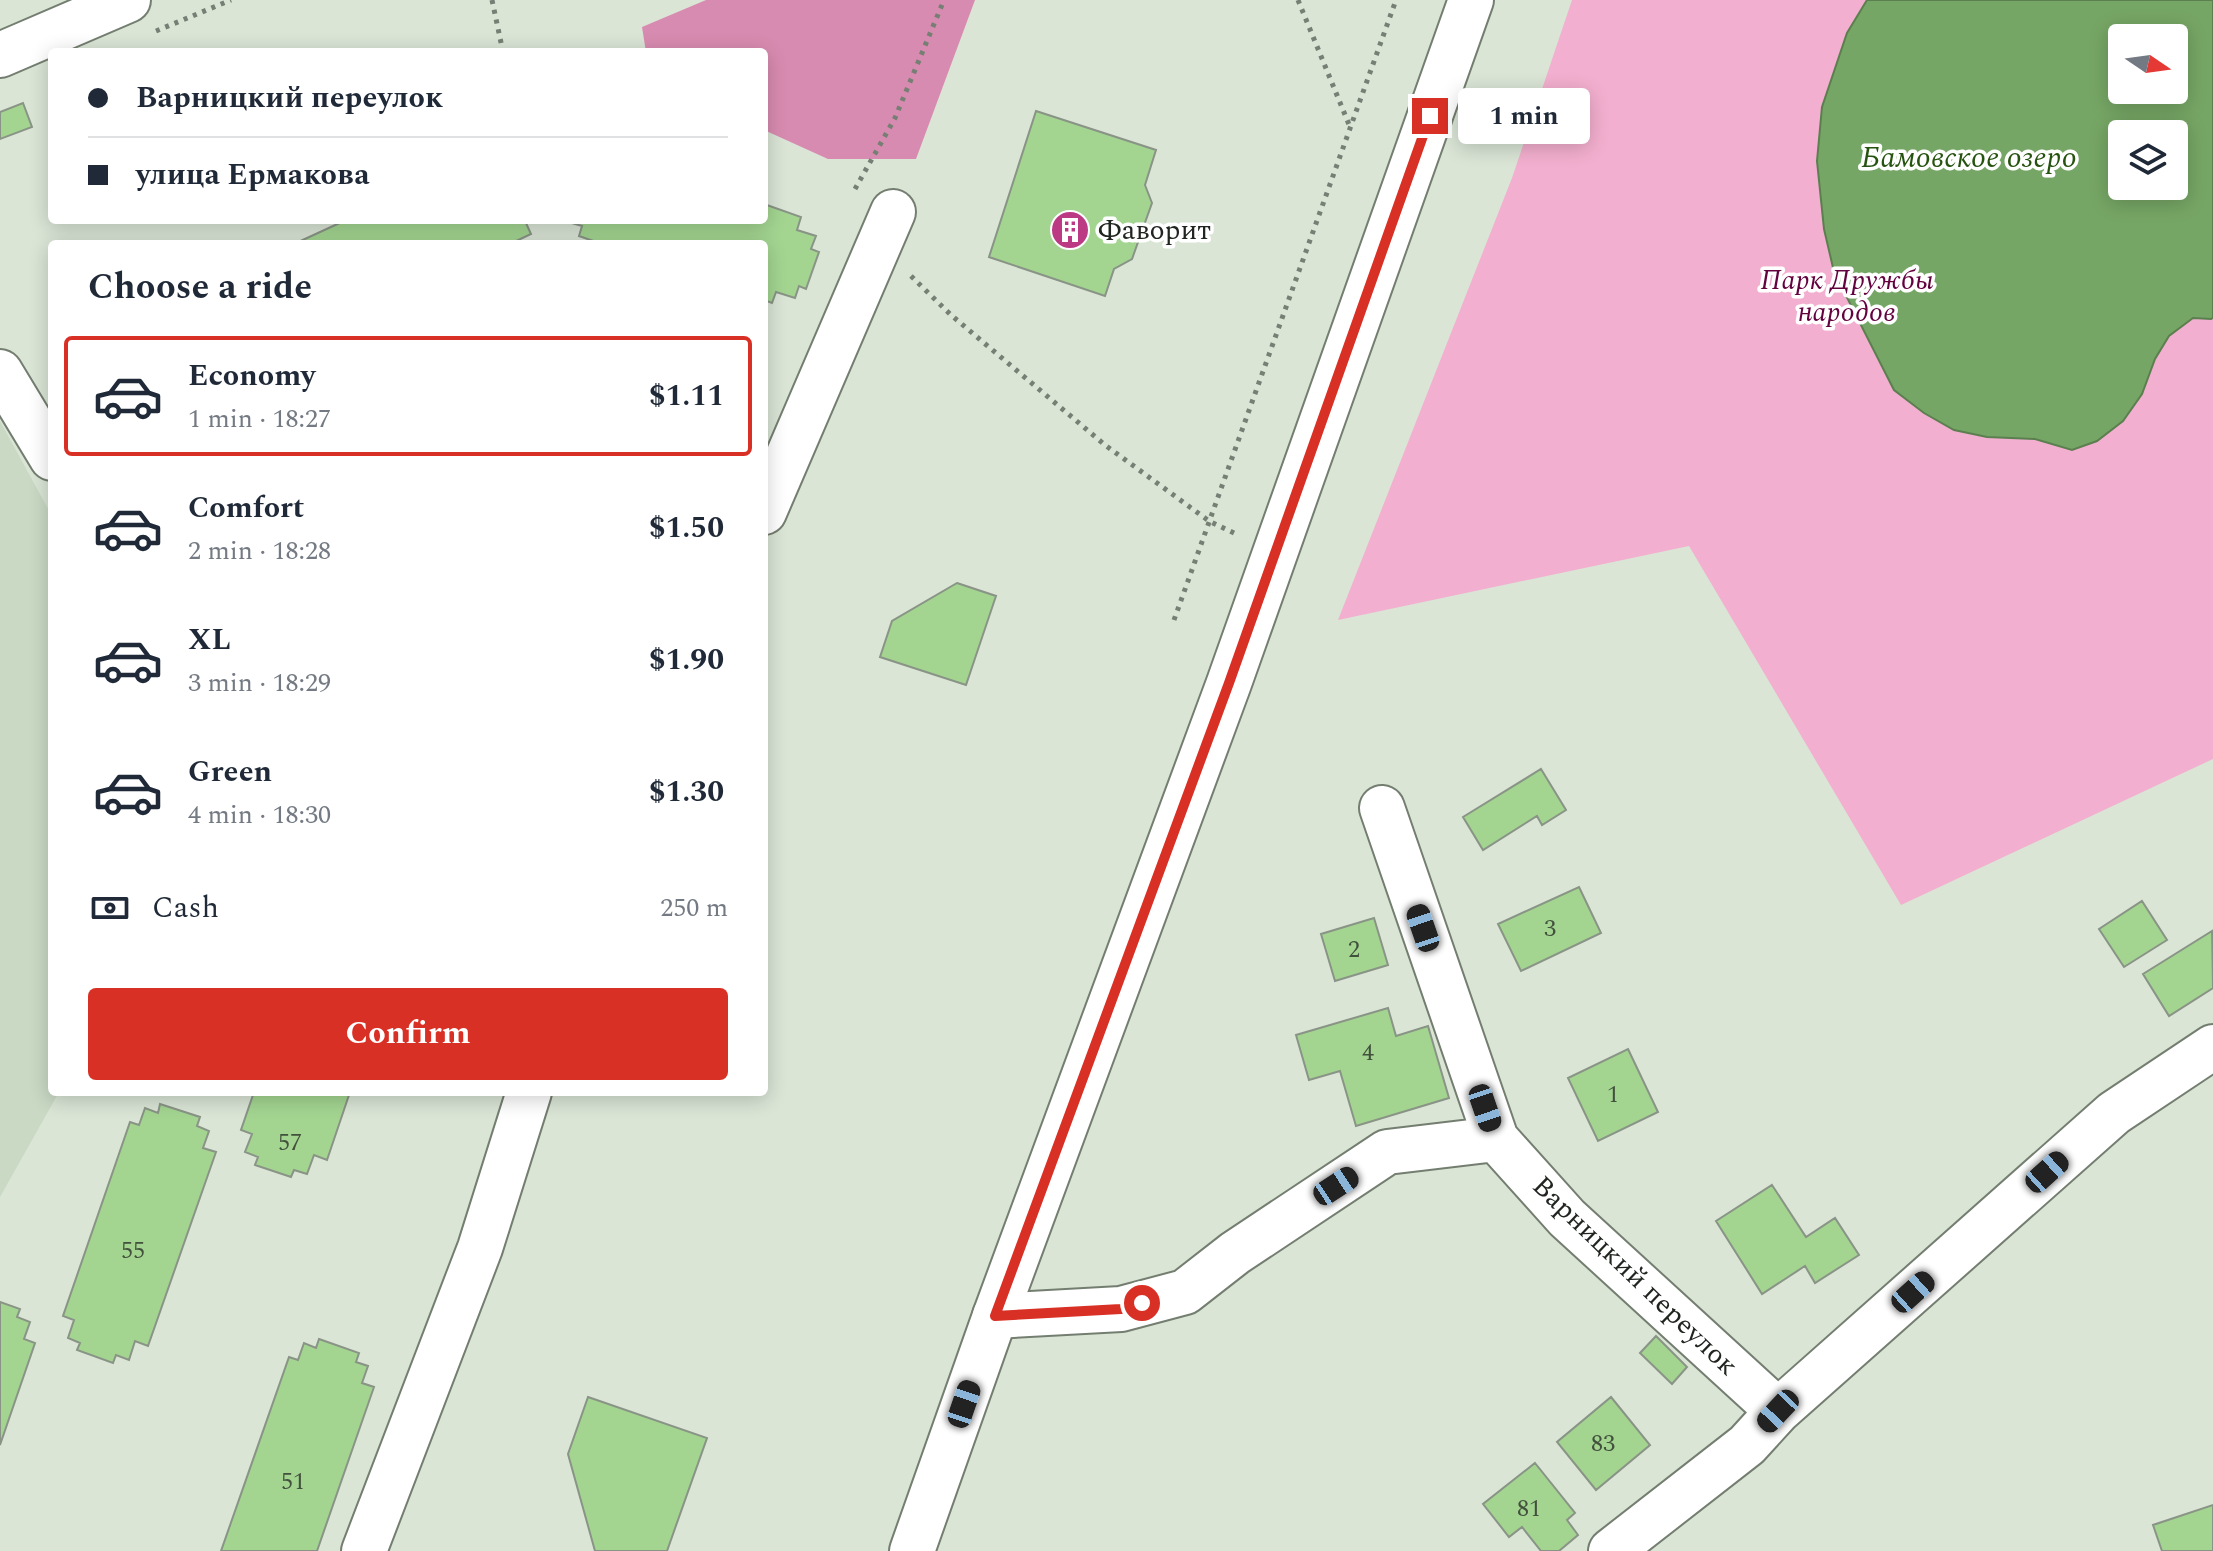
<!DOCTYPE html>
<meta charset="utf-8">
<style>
body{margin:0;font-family:Spectral,serif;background:#f2f2f3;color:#1f2937;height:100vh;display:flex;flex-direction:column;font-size:30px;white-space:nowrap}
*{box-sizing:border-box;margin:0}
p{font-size:26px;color:#747a83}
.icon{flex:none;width:44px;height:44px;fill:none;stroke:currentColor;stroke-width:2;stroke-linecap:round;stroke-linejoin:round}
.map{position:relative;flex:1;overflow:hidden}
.panel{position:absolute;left:48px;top:240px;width:720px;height:856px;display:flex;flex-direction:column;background:#fff;border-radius:8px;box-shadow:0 4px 20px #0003}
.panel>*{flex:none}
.guide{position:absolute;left:48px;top:48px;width:720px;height:176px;border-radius:8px;box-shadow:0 4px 20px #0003;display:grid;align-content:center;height:176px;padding:0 40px;background:#fff}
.needle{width:52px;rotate:103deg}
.buttons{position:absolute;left:2108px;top:24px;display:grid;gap:16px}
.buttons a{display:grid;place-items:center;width:80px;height:80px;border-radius:8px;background:#fff;box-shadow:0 4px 20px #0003;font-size:40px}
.end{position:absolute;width:36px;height:36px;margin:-18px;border:10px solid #d93025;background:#fff;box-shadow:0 0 0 4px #fff}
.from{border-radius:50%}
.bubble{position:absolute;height:56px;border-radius:8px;background:#fff;box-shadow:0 4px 20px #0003;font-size:26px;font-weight:700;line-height:56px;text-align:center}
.car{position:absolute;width:24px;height:48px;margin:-24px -12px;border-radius:10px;box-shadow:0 0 6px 2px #0007;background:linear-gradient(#222 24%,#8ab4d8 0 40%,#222 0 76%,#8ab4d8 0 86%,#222 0)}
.guide b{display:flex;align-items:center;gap:28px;height:76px;font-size:30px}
.guide b+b{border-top:2px solid #e0e1e3}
.guide i{width:20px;height:20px;background:#1f2937}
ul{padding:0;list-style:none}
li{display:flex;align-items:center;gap:24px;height:120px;margin:0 16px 12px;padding:0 24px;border:4px solid transparent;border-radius:8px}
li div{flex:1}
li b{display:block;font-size:30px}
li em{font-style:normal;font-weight:700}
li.active{border-color:#d93025}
li>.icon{width:72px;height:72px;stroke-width:1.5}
h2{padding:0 40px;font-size:36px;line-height:96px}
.pay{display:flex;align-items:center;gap:20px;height:88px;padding:0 40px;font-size:30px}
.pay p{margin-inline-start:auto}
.action{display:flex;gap:16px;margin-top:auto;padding:16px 40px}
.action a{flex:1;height:92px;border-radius:8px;background:#d93025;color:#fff;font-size:32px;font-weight:700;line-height:92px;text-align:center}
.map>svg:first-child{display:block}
.built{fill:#c9d9c4}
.green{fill:#f3afcf;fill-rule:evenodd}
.forest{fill:#d88bb0}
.water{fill:#76a665;stroke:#5c7f50;stroke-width:2;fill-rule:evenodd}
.building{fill:#a3d591;stroke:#899486;stroke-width:2}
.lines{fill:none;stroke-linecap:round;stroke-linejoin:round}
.minor-casing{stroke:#747e70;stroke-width:48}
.major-casing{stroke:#747e70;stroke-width:48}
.path{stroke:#777f75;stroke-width:5;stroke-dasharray:4 6;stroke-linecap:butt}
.minor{stroke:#fff;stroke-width:44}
.major{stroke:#fff;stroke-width:44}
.route{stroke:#d93025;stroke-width:10}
.labels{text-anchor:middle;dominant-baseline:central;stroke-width:7;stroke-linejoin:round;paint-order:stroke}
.number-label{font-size:24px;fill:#42513c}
.poi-label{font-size:28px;fill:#212520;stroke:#fff;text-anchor:start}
.park-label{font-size:28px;font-style:italic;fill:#62023f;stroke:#fff}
.street-label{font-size:28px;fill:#212520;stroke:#fff}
.water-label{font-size:30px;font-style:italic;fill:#265310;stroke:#fff}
</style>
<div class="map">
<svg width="2213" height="1551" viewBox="0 0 2213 1551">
<rect width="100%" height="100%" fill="#dae5d6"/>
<path class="built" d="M0 421 52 516V1092H59L0 1197Z"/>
<path class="green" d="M1572 0H2213V759L1901 905 1689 546 1338 620 1512 178ZM2122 38H2174V90H2122ZM2122 134H2174V186H2122Z"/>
<path class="forest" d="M706 0H975L916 159H828L764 130V52H646L642 27Z"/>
<path class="water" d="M1867 0H2213V318L2211 319 2193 318 2169 336 2155 359 2142 394 2123 421 2097 441 2072 450 2035 439 1987 437 1954 430 1924 413 1894 390 1834 272 1824 229 1817 161 1822 107 1847 33ZM2122 38H2174V90H2122ZM2122 134H2174V186H2122Z"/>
<path class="building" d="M23 103 32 127 0 139V112Z
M1036 111 1156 150 1145 185 1152 203 1132 259 1114 269 1105 296 989 257Z
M764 204 801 217 797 230 816 236 811 249 819 252 806 289 799 286 795 298 776 292 772 303 764 300V244H602L579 236 582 226 565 221 764 220Z
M346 220H534L526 223 531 234 510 244H294Z
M957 583 996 596 966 685 880 657 892 621Z
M1541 769 1566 810 1542 825 1537 816 1483 850 1463 817Z
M1579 887 1601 933 1521 971 1498 924Z
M2142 901 2167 940 2124 967 2099 929Z
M1374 918 1388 965 1335 981 1321 934Z
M2212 931 2213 988 2169 1016 2143 974Z
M1388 1008 1396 1036 1428 1026 1449 1098 1356 1126 1340 1071 1309 1080 1296 1035Z
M1628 1049 1658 1112 1598 1141 1568 1078Z
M254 1092H350L327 1160 314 1155 307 1174 294 1170 291 1177 255 1165 258 1157 245 1152 252 1134 241 1130Z
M160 1104 200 1117 197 1126 209 1131 203 1148 216 1152 148 1346 135 1341 129 1360 116 1355 113 1363 77 1350 80 1343 68 1338 74 1320 63 1316 130 1122 139 1125 145 1108 158 1113Z
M1772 1185 1806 1237 1835 1218 1859 1255 1815 1283 1805 1266 1762 1294 1716 1221Z
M0 1302 20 1309 17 1317 30 1322 24 1339 35 1343 0 1445Z
M1656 1336 1687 1367 1672 1384 1640 1353Z
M319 1339 359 1353 356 1362 368 1366 362 1383 374 1387 317 1551H221L289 1357 298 1360 304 1343 316 1348Z
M588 1397 707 1438 667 1551H595L568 1454Z
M1611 1397 1650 1445 1596 1490 1557 1442Z
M1535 1463 1575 1513 1567 1520 1578 1535 1559 1551H1541L1522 1527 1509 1537 1483 1504Z
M2213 1505V1551H2162L2153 1525Z"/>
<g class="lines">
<g class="minor-casing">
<path id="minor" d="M0 372 52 458
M764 512 893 212
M1382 808 1496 1139 1567 1218 1778 1411
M995 1316 1121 1309 1185 1292 1235 1253 1387 1152 1496 1139
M364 1551 480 1248 529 1092
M1611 1551 1747 1445 1778 1411 2114 1113 2213 1047"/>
</g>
<g class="major-casing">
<path id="major" d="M0 55 128 0
M912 1551 995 1316 1229 683 1471 0"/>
</g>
<path class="path" d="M492 0 503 52
M1298 0 1350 127
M156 31 231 0
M855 189 895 118 944 0
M911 276 951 315 1105 445 1209 521 1238 535
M1174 620 1396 0"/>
<use href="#minor" class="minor"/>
<use href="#major" class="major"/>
</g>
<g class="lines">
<path class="route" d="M1142 1303 1121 1309 995 1316 1229 683 1430 116"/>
</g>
<defs>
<g id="building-disc" transform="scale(2)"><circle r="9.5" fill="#bc3a84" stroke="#fff"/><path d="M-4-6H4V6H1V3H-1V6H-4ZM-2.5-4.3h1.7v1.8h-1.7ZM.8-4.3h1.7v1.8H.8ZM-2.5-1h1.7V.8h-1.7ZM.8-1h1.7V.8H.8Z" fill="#fff"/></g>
</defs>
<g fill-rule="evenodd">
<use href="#building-disc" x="1070" y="230"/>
</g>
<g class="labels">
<g class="number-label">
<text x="1550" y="929">3</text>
<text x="1354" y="950">2</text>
<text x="1368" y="1053">4</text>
<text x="1613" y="1095">1</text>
<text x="290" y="1143">57</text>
<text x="133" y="1251">55</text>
<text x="1603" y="1444">83</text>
<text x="293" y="1482">51</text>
<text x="1529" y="1509">81</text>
</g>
<g class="poi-label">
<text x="1098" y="230">Фаворит</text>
</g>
<g class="park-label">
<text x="1847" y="280">Парк Дружбы<tspan x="1847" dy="32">народов</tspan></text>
</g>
<g class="street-label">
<text transform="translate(1635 1276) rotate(44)">Варницкий переулок</text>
</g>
<g class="water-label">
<text x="1969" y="158">Бамовское озеро</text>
</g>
</g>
</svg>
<div class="buttons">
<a><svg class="needle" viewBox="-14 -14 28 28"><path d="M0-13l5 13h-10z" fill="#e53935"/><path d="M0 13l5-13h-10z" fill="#747a83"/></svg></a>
<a><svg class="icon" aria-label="layers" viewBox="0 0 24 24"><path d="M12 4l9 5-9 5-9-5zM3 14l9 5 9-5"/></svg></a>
</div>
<i class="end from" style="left:1142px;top:1303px"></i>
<i class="end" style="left:1430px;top:116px"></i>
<div class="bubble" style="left:1458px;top:88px;width:132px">1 min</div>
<i class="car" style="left:1423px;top:928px;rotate:341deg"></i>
<i class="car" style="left:1485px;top:1108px;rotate:161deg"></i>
<i class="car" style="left:2047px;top:1172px;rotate:48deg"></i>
<i class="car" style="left:1336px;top:1186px;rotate:57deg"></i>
<i class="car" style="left:1913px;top:1292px;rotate:48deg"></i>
<i class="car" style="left:964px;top:1404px;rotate:19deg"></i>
<i class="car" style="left:1778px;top:1411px;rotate:223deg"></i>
<div class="guide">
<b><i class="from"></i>Варницкий переулок</b>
<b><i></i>улица Ермакова</b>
</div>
<section class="panel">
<h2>Choose a ride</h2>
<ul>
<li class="active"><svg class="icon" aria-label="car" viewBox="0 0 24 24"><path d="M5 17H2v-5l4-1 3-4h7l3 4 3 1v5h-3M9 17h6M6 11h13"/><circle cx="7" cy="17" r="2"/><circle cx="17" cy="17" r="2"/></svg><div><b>Economy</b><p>1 min · 18:27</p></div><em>$1.11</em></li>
<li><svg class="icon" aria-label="car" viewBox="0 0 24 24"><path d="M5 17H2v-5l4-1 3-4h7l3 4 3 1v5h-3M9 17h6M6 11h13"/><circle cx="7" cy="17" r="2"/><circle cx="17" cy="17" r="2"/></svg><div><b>Comfort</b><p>2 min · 18:28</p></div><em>$1.50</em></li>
<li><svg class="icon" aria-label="car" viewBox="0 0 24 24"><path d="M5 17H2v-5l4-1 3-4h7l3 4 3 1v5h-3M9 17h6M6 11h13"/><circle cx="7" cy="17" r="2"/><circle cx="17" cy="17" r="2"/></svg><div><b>XL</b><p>3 min · 18:29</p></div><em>$1.90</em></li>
<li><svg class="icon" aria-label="car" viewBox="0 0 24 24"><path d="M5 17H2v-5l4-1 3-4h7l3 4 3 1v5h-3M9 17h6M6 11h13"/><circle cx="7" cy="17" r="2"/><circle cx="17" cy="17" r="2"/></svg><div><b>Green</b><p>4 min · 18:30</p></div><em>$1.30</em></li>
</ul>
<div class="pay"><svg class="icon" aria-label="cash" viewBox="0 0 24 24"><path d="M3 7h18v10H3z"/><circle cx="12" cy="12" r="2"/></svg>Cash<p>250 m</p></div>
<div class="action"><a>Confirm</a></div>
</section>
</div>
